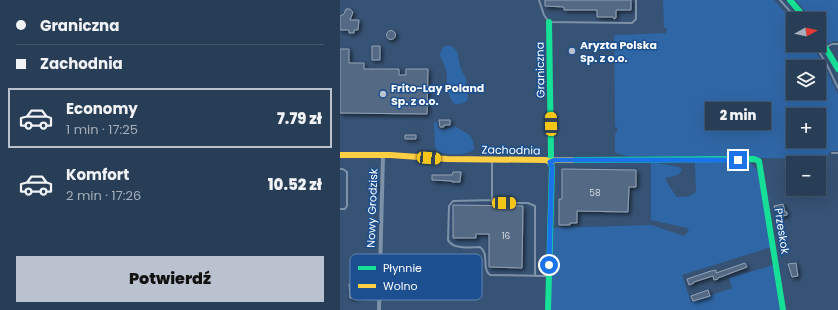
<!DOCTYPE html>
<html lang="pl">
<meta charset="utf-8">
<style>
body{margin:0;font-family:Poppins,sans-serif;background:#30455d;color:#f1f3f6;height:100vh;display:flex;flex-direction:column;font-size:15px;white-space:nowrap}
*{box-sizing:border-box;margin:0}
p{font-size:13px;color:#a5aeba}
.icon{flex:none;width:22px;height:22px;fill:none;stroke:currentColor;stroke-width:2;stroke-linecap:round;stroke-linejoin:round}
.map{position:relative;flex:1;overflow:hidden}
.details{display:flex;flex-direction:column;background:#283e57;width:340px}
.details>*{flex:none}
.banner{display:grid;align-content:center;height:88px;padding:0 16px;background:#283e57}
.needle{width:26px;rotate:82deg}
.fabs{position:absolute;left:446px;top:12px;display:grid;gap:8px}
.fabs a{display:grid;place-items:center;width:40px;height:40px;border-radius:0px;background:#283e57;box-shadow:0 4px 16px #0002,0 0 0 1px #44576d;font-size:20px}
.end{position:absolute;width:18px;height:18px;margin:-9px;border:5px solid #1a73e8;background:#fff;box-shadow:0 0 0 2px #fff}
.from{border-radius:50%}
.bubble{position:absolute;height:28px;border-radius:0px;background:#283e57;box-shadow:0 4px 16px #0002,0 0 0 1px #44576d;font-size:13px;font-weight:800;line-height:28px;text-align:center}
.car{position:absolute;width:12px;height:24px;margin:-12px -6px;border-radius:5px;box-shadow:0 0 3px 1px #0007;background:linear-gradient(#f5c518 24%,#345 0 40%,#f5c518 0 76%,#345 0 86%,#f5c518 0)}
.banner b{display:flex;align-items:center;gap:14px;height:38px;font-size:15px}
.banner b+b{border-top:1px solid #44576d}
.banner i{width:10px;height:10px;background:#f1f3f6}
ul{padding:0;list-style:none}
li{display:flex;align-items:center;gap:12px;height:60px;margin:0 8px 6px;padding:0 8px;border:2px solid transparent;border-radius:0px}
li div{flex:1}
li b{display:block;font-size:15px}
li em{font-style:normal;font-weight:800}
li.active{border-color:#b9c2ce}
li>.icon{width:36px;height:36px;stroke-width:1.5}
.action{display:flex;gap:8px;margin-top:auto;padding:8px 16px}
.action a{flex:1;height:46px;border-radius:0px;background:#b9c2ce;color:#111;font-size:16px;font-weight:800;line-height:46px;text-align:center}
main{display:flex;flex:1;min-height:0}
.map>svg:first-child{display:block}
.green{fill:#2f66a5;fill-rule:evenodd}
.building{fill:#526984;stroke:#92a2b6;filter:url(#shadow)}
.lines{fill:none;stroke-linecap:round;stroke-linejoin:round}
.lane{stroke:#7d92a8;stroke-width:2}
.street{stroke:#7d92a8;stroke-width:4}
.fast{stroke:#16e098;stroke-width:6}
.slow{stroke:#ffcf43;stroke-width:6}
.route{stroke:#1a73e8;stroke-width:5}
.poi-dot{fill:#b9c2ce;stroke:#1b4f8f;stroke-width:1.5}
.labels{text-anchor:middle;dominant-baseline:central;stroke-width:3;stroke-linejoin:round;paint-order:stroke}
.number-label{font-size:9px;fill:#d4dae0}
.poi-label{font-size:11px;font-weight:bold;fill:#fff;stroke:#1b4f8f;text-anchor:start}
.street-label{font-size:11px;fill:#fff;stroke:#1b4f8f}
.key{fill:#1b4f8f;stroke:#5f84b1;stroke-width:1}
.key-label{font-size:11px;fill:#fff}
</style>
<main>
<section class="details">
<div class="banner">
<b><i class="from"></i>Graniczna</b>
<b><i></i>Zachodnia</b>
</div>
<ul>
<li class="active"><svg class="icon" aria-label="car" viewBox="0 0 24 24"><path d="M5 17H2v-5l4-1 3-4h7l3 4 3 1v5h-3M9 17h6M6 11h13"/><circle cx="7" cy="17" r="2"/><circle cx="17" cy="17" r="2"/></svg><div><b>Economy</b><p>1 min · 17:25</p></div><em>7.79 zł</em></li>
<li><svg class="icon" aria-label="car" viewBox="0 0 24 24"><path d="M5 17H2v-5l4-1 3-4h7l3 4 3 1v5h-3M9 17h6M6 11h13"/><circle cx="7" cy="17" r="2"/><circle cx="17" cy="17" r="2"/></svg><div><b>Komfort</b><p>2 min · 17:26</p></div><em>10.52 zł</em></li>
</ul>
<div class="action"><a>Potwierdź</a></div>
</section>
<div class="map">
<svg width="498" height="310" viewBox="0 0 498 310">
<defs>
<filter id="shadow"><feDropShadow dx="2" dy="2" stdDeviation="2" flood-color="#0009"/></filter>
</defs>
<rect width="100%" height="100%" fill="#365274"/>
<path class="green" d="M323 0H434L453 21V45H472L485 67 498 94V151H491L485 159 288 156 275 153V135L278 129 275 126 274 35 326 33 327 29 324 27ZM453 67H479V93H453ZM453 115H479V141H453Z
M456 0H498V41H494L488 44 479 31V19H471Z
M108 45 113 47 117 51 120 67 126 79 128 99C124 104 121 104 115 104 105 96 108 81 106 69 105 64 101 60 100 54L103 47Z
M97 121 98 128 102 130 115 126C128 136 133 131 134 150 122 156 111 155 98 152L95 147 94 123Z
M311 162 339 167 342 170 338 175 325 178 328 184 337 197 350 196 356 192 355 162 411 163 418 171 432 247 342 275 351 302 392 288 389 278 433 265 440 310H211V228L311 225 344 236 349 231 347 228 311 220Z"/>
<path class="building" d="M205 0H291V10H276V18L274 19 273 17H257V10H224V7L205 6Z
M6 9H10L13 12 10 20H19L18 30H14V33H9V30H0V16L4 14Z
M46.5 35a4.5 4.5 0 1 1 9 0a4.5 4.5 0 1 1-9 0Z
M32 46H40V60H32Z
M0 49H9V63H24V69H59V75H66V69H88L87 114 0 113Z
M99 120H110V125H104V127H100Z
M65 135H76V139H65Z
M222 169 296 170V187H289L288 212 237 211V223H230V225H219V199H222Z
M113 172H121L120 182H112V181L92 180V175H112Z
M31 181H36V191H29Z
M443 204 445 212H447V215L439 217 438 209 435 210 434 206Z
M113 205 183 206 182 268 149 267V234H136V238H113Z
M405 263 407 267 378 278V279L374 280 373 276 354 282V283L349 285 347 279 371 271 376 270V273Z
M456 263 458 276 452 277 448 264Z
M9 284H17L18 297 10 298Z
M368 290 370 296 353 301 351 296Z"/>
<g class="lines">
<path class="lane" d="M199 0 204 15 209 22 292 23 296 19V0
M440 0 457 19
M475 45 487 65 498 88
M487 47 492 44H498
M492 153H498
M152 161V200L113 201 109 206 108 240C113 250 130 247 140 247 150 254 141 268 150 275L208 276
M0 169H3L7 172V206L5 209H0
M152 200V203H188L195 206V276"/>
<path class="street" d="M39 310 43 155"/>
<path class="fast" d="M450 0 466 19
M479 37 498 69
M232 160 414 159 419 161 443 310
M208 310 212 167 210 162 211 156 209 22"/>
<path class="slow" d="M0 155H50L107 159 206 160 210 162 215 160H232"/>
</g>
<g class="lines">
<path class="route" d="M209 265 212 167 210 162 215 160H398"/>
</g>
<g class="poi-dot">
<circle cx="232" cy="51" r="4"/>
<circle cx="43" cy="94" r="4"/>
</g>
<g class="labels">
<g class="number-label">
<text x="255" y="193">58</text>
<text x="166" y="236">16</text>
</g>
<g class="poi-label">
<text x="240" y="45">Aryzta Polska<tspan x="240" dy="13">Sp. z o.o.</tspan></text>
<text x="51" y="88">Frito-Lay Poland<tspan x="51" dy="13">Sp. z o.o.</tspan></text>
</g>
<g class="street-label">
<text transform="translate(200 70) rotate(-91)">Graniczna</text>
<text transform="translate(171 150) rotate(1)">Zachodnia</text>
<text transform="translate(32 208) rotate(-88)">Nowy Grodzisk</text>
<text transform="translate(442 231) rotate(81)">Przeskok</text>
</g>
</g>
<rect x="10" y="254" width="132" height="46" rx="6" class="key"/>
<rect x="18" y="266" width="18" height="4" fill="#16e098"/>
<rect x="18" y="284" width="18" height="4" fill="#ffcf43"/>
<g class="key-label">
<text x="43" y="272">Płynnie</text>
<text x="43" y="290">Wolno</text>
</g>
</svg>
<div class="fabs">
<a><svg class="needle" viewBox="-14 -14 28 28"><path d="M0-13l5 13h-10z" fill="#e53935"/><path d="M0 13l5-13h-10z" fill="#a5aeba"/></svg></a>
<a><svg class="icon" aria-label="layers" viewBox="0 0 24 24"><path d="M12 4l9 5-9 5-9-5zM3 14l9 5 9-5"/></svg></a>
<a>+</a>
<a>−</a>
</div>
<i class="end from" style="left:209px;top:265px"></i>
<i class="end" style="left:398px;top:160px"></i>
<div class="bubble" style="left:365px;top:102px;width:66px">2 min</div>
<i class="car" style="left:211px;top:124px;rotate:359deg"></i>
<i class="car" style="left:89px;top:158px;rotate:94deg"></i>
<i class="car" style="left:164px;top:203px;rotate:90deg"></i>
</div>
</main>
